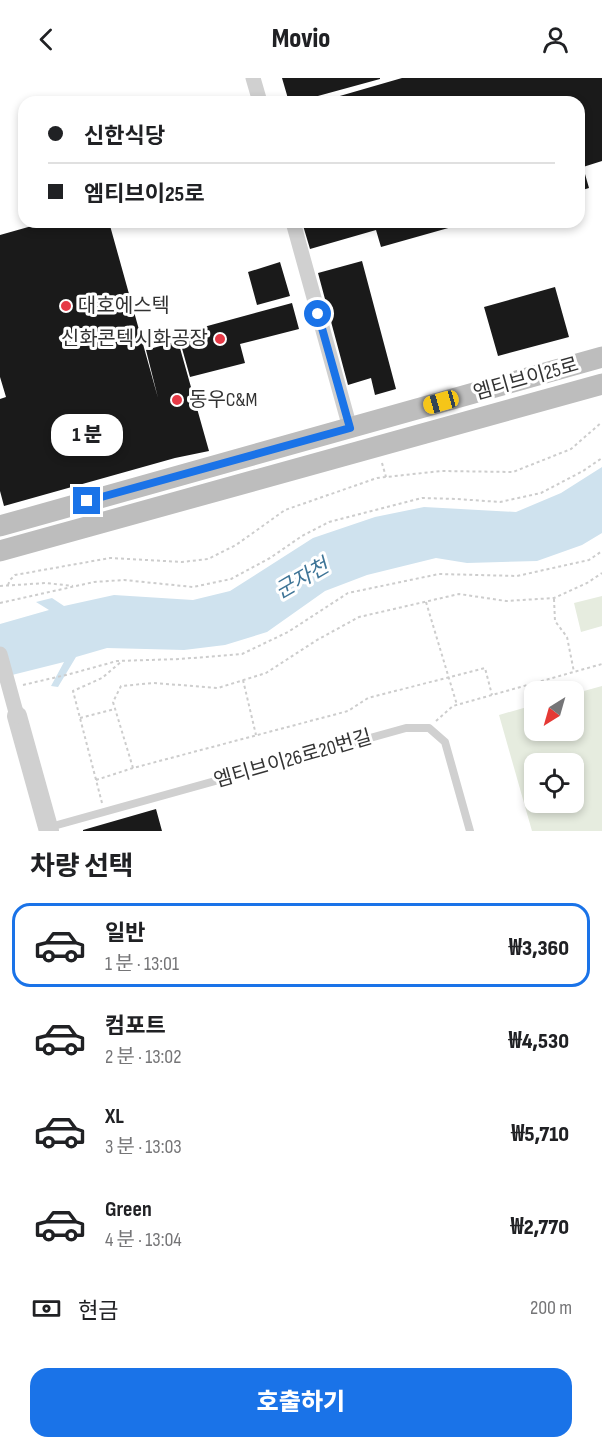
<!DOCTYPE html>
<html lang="ko">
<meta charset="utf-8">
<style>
body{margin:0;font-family:"Sofia Sans Condensed","Noto Sans KR",sans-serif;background:#f2f2f2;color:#202124;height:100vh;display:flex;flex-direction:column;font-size:22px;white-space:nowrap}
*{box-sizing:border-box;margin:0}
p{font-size:20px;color:#757577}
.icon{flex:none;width:33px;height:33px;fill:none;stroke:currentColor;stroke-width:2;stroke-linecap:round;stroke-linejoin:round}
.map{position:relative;height:753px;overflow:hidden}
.drawer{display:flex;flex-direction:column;background:#fff;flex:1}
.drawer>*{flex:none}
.hud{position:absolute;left:18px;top:18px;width:567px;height:132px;border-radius:18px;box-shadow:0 3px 9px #0003;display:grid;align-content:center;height:132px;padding:0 30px;background:#fff}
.needle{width:39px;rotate:217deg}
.controls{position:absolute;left:524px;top:603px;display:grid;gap:12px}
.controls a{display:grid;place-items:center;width:60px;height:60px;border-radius:12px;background:#fff;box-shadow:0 3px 9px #0003;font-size:30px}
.end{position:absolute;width:27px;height:27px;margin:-14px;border:8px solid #1a73e8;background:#fff;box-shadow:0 0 0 3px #fff}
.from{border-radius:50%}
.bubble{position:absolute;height:42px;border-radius:18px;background:#fff;box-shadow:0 3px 9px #0003;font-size:20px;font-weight:800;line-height:42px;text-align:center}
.car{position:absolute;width:18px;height:36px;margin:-18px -9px;border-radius:8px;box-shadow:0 0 4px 2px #0007;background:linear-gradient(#f5c518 24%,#345 0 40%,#f5c518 0 76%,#345 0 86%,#f5c518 0)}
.hud b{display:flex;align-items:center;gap:21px;height:57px;font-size:22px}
.hud b+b{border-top:2px solid #e0e0e0}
.hud i{width:15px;height:15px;background:#202124}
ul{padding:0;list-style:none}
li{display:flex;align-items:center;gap:18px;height:84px;margin:0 12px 9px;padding:0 18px;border:3px solid transparent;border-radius:18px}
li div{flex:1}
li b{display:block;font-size:22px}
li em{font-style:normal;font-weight:800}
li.on{border-color:#1a73e8}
li>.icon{width:54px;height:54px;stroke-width:1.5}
h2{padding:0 30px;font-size:27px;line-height:72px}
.pay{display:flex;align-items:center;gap:15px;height:66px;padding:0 30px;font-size:22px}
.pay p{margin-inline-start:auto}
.action{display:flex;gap:12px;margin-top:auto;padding:12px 30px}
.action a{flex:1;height:69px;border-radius:18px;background:#1a73e8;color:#fff;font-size:24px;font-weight:800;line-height:69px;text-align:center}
header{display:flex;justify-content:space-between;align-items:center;height:78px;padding:0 30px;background:#fff;font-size:27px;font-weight:800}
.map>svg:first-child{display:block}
.green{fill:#e6ecdf;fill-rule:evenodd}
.water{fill:#cfe2ee}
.building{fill:#1a1a1a}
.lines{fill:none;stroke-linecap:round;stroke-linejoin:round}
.path{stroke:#cdcdcd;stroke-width:2;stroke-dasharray:3 3;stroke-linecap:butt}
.service{stroke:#d0d0d0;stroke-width:8}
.minor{stroke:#d0d0d0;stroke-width:15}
.tertiary{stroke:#d0d0d0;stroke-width:20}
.secondary{stroke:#bdbdbd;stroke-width:21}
.minor-bridge{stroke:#d0d0d0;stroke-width:15}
.route{stroke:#1a73e8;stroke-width:8}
.poi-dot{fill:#e63946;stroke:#fff;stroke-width:2}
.labels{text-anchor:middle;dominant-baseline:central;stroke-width:6;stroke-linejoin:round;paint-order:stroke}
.poi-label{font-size:20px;fill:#333;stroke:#fff;text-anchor:start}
.street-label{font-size:20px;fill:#333;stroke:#fff}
.water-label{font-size:21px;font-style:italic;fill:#3f7597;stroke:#fff}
</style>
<header><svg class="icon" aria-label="back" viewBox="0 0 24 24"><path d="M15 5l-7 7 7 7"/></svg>Movio<svg class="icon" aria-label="person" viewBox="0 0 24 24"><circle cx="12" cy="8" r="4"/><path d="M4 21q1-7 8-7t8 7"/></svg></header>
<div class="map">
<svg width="602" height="753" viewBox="0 0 602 753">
<rect width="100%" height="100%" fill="#fff"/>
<path class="green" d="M602 518V548L581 554 574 525Z
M602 608V753H532L499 637 534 627V652H573V616ZM534 686H573V724H534Z"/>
<path class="water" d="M602 389V455L582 467 537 483 467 485 436 480 367 497 325 513 267 554 225 567 184 572 107 570 76 579 58 609 51 608 64 584 0 600V546L49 532 36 524 52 520 64 528 114 517 193 522 230 513 313 460 375 439 424 429 516 434 561 415Z"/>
<path class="building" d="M282 0H380V1L296 24H289Z
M402 0H602V83L583 89 589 110 579 113V24H319Z
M46 144H109L158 320 146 272 178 263 209 373 175 380 4 428 0 413V321L6 319 0 299V157Z
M302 144H466V145L381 169 376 152 310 171Z
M362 183 396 311 375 317 371 300 348 307 318 195Z
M280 184 290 218 257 227 248 194Z
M555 209 569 259 498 278 484 229Z
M292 225 299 251 240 266 245 285 190 299 178 256Z
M156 731 162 753H83V752Z"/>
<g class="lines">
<path class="path" d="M382 385 386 399
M8 507 10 502 15 497 110 480 182 484 208 481 236 467 285 432 377 400 441 393 513 394 571 371 602 344
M0 508 46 505 73 508
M554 521 555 543 567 559 574 594
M426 524 457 627
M0 525 94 504 124 502 193 509 231 501 270 480 302 458 329 444 422 420 457 421 500 424 541 415 583 393 602 380
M243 602 256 657
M23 607 70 596 117 583 180 581 242 576 288 554 348 515 439 496 517 498 589 482 602 473
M80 640 115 631
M436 643 453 628 602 586
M133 690 113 624 121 608 154 605 218 610 266 595 317 562 359 539 459 516 506 523 554 520 587 505 602 495
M96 702 133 690 348 633 368 620 485 590 492 617
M102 725 73 613 102 600 122 583"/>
<path class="service" d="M50 749 406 650H429L445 664 470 753"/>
<path class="minor" d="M253 0 260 24
M293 144 350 350"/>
<path class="tertiary" d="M17 638 49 753"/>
<path class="secondary" d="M0 448 602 279
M0 473 602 306"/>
<path class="minor-bridge" d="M0 576 17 638"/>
</g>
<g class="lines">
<path class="route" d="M87 423 350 350 318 236"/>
</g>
<g class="poi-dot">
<circle cx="66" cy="228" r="6"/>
<circle cx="220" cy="261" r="6"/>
<circle cx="177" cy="322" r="6"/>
</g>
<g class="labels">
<g class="poi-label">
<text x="78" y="228">대호에스텍</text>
<text x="208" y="261" text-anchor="end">신화콘텍시화공장</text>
<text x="189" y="322">동우C&amp;M</text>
</g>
<g class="street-label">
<text transform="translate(526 301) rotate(-16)">엠티브이25로</text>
<text transform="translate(293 681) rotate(-16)">엠티브이26로20번길</text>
</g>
<g class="water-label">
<text transform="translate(302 501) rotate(-30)">군자천</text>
</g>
</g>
</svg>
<div class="controls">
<a><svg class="needle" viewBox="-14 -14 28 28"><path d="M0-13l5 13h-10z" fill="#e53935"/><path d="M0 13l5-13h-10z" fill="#757577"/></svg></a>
<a><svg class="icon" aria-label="locate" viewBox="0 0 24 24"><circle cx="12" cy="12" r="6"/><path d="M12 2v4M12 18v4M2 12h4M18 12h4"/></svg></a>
</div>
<i class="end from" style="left:318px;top:236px"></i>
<i class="end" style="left:87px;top:423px"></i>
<div class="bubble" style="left:51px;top:336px;width:72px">1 분</div>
<i class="car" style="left:441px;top:324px;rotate:254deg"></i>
<div class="hud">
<b><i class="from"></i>신한식당</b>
<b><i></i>엠티브이25로</b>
</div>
</div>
<section class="drawer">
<h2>차량 선택</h2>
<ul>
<li class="on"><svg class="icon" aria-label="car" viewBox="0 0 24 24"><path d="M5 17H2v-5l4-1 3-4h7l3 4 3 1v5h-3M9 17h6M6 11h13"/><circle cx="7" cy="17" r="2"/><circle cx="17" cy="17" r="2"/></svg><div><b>일반</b><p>1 분 · 13:01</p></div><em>₩3,360</em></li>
<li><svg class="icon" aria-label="car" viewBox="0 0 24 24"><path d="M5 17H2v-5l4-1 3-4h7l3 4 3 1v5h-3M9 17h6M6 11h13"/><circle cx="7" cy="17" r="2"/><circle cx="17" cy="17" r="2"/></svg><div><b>컴포트</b><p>2 분 · 13:02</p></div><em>₩4,530</em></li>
<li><svg class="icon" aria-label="car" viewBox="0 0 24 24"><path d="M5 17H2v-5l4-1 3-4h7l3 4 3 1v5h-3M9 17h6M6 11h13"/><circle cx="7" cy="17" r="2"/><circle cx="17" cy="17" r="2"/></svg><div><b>XL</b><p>3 분 · 13:03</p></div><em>₩5,710</em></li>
<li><svg class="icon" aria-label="car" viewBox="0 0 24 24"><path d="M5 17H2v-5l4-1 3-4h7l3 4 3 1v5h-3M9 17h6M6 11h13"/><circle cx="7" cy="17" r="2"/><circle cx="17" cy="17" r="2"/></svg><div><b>Green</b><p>4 분 · 13:04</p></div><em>₩2,770</em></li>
</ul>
<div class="pay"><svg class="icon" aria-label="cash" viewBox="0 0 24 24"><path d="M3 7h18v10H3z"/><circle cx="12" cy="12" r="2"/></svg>현금<p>200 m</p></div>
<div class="action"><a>호출하기</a></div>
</section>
